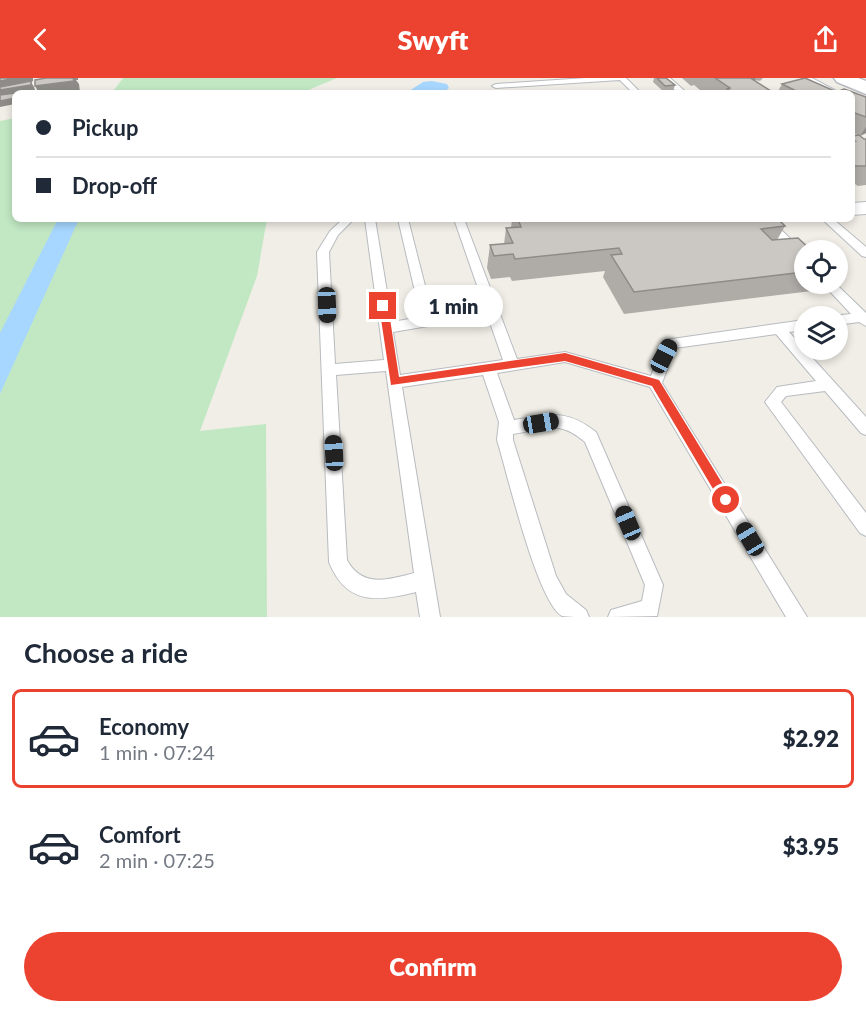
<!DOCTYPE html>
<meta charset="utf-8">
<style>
body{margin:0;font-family:Lato,sans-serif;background:#f2f2f3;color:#1f2937;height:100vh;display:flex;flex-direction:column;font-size:22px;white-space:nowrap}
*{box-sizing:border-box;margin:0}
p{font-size:20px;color:#747a83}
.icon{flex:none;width:33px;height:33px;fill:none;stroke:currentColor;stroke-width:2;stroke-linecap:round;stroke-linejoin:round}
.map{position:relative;height:539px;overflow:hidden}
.drawer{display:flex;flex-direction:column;background:#fff;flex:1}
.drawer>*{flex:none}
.guide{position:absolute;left:12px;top:12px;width:843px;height:132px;border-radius:9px;box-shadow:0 3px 9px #0003;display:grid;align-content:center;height:132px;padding:0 24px;background:#fff}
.fabs{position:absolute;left:794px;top:162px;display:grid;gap:12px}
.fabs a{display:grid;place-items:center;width:54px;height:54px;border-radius:50%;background:#fff;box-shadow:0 3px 9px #0003;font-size:30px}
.end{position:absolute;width:27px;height:27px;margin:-14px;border:8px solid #ec4230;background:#fff;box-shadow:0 0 0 3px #fff}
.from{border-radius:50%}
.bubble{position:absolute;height:42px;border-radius:21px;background:#fff;box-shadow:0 3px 9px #0003;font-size:20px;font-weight:800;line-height:42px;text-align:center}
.car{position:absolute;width:18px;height:36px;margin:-18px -9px;border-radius:8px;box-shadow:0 0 4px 2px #0007;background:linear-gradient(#222 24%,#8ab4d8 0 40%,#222 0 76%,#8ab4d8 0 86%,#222 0)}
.guide b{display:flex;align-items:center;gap:21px;height:57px;font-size:22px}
.guide b+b{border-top:2px solid #e0e1e3}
.guide i{width:15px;height:15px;background:#1f2937}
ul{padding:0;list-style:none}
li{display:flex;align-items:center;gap:18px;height:99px;margin:0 12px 9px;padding:0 12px;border:3px solid transparent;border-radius:9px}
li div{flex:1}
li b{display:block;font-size:22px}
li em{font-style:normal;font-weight:800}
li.active{border-color:#ec4230}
li>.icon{width:54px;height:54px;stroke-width:1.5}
h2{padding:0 24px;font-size:27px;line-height:72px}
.button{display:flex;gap:12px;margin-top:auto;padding:12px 24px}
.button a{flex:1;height:69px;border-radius:36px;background:#ec4230;color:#fff;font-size:24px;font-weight:800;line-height:69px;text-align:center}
header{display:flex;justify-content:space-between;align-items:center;height:78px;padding:0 24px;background:#ec4230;color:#fff;font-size:27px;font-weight:800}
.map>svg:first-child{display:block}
.green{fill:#c2e8c3}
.water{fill:#a7d7ff}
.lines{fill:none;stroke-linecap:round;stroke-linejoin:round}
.service-casing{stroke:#b8bbc0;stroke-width:2}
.minor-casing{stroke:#b8bbc0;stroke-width:2}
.secondary-casing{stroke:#b9bcc2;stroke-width:3}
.service{fill:#fff;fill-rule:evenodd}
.minor{fill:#fff;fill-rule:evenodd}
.secondary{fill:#fff;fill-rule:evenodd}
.wall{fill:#afaca8}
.shaded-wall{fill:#8e8c88}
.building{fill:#cbc8c3;stroke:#8e8c88;stroke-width:1.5}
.route{fill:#ec4230}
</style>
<header><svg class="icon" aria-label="back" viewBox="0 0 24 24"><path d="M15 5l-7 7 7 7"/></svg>Swyft<svg class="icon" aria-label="share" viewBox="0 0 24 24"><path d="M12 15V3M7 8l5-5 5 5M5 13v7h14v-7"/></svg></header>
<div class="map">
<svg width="866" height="539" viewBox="0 0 866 539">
<rect width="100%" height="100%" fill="#f0eee6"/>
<path class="green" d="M123 0H337L301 15H112Z
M15 40V141H267L257 198 200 353 266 346 267 539H0V43Z"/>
<path class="water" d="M432 3 447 6 449 10 443 15H406L423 4Z
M58 141H79L0 316V255Z"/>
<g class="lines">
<g class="service-casing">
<path id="service" d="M586 0H626L641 15H633L620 2 496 10 492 8 496 6Z
M662 0H670L687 15H678Z
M802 0H812L840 15H830Z
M343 141H354L338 157 329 174 335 286 384 282 365 141H375L392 244 421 239 398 141H408L434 243 428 248 393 254 400 297 503 282 454 141H464L517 281 565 274 651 298 665 262 804 242V252L789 254 866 339V357L861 355 825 313 786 318 781 324 866 435V458L860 455 765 324 777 309 816 303 776 256 675 270 662 305 807 539H786L650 309 565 284 497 295 514 342C551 337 565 330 596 354L663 507 657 538 608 539 611 532 642 523 645 507 585 364C558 341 546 351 513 356V362L556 498 566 516 586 532 589 539C581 539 568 539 562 538 537 524 507 394 497 362L499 344 483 297 402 309 440 539H420L416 514C377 524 346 527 329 484L317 174 330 153ZM386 293 414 495C388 502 362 510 347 482L336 297Z
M759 141H770L804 174V185L800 184Z
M822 141H833L866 169V179L862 178Z
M823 206H836L866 235V248L859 244 837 247V238H833L851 236Z"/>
</g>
<g class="minor-casing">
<path id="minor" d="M866 124V136L852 137V125Z"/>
</g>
<g class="secondary-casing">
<path id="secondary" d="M834 0H858L866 3V16L837 4Z"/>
</g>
<use href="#service" class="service"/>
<use href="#minor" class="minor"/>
<use href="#secondary" class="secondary"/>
</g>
<path class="wall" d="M654 0H666L675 7 673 13H663L653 4Z
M682 0H763L760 3 755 2 754 3 774 15H700L699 14 700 12 694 7 691 8Z
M805 0 837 14 844 11 866 19V55L860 58 864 61H866V107L858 108 852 104V58L858 57 852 55V15H777L782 6Z
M512 141H778L785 148 777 162 804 172V206H818L812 213 624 236 603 199 605 193 512 203 510 199 491 201 487 190 490 167 504 166 506 150H511Z"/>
<path class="shaded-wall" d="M16 0H33V3L31 4 34 9 35 12 15 15V16L0 19V3Z
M65 0H78V2H76L79 6 80 14 72 15H39L35 8Z
M15 20V26L0 29V23Z
M866 49V55L860 58Z"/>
<path class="building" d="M0 0H16L0 3Z
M46 0H73L74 3 35 8V2Z
M657 0H666L675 7 665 8Z
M715 0H753L755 1H752L774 15H734L727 11 730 10Z
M805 0 837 14 833 15H800L782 6Z
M31 3V7L0 12V9Z
M844 11 866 19V39L852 34V15H834Z
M35 13 36 15H19Z
M15 15V20L0 23V17Z
M859 57 864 61H866V88H852V63H855L852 61V58Z
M518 141H778L785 148 761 151 772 162 798 160 811 172H804V194L634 214 611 177 622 176 619 170 515 181 513 176 494 178 490 167 513 165 506 150 521 149Z"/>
<path class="route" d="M383 225 388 228 399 299 565 275 659 302 730 418V426H722L652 308 565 283 391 307 379 228Z"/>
</svg>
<div class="fabs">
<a><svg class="icon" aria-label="locate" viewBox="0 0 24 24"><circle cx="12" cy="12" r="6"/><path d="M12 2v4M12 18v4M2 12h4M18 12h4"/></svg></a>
<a><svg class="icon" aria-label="layers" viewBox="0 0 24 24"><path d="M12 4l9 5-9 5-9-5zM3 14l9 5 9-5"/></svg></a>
</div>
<i class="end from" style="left:726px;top:422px"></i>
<i class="end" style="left:383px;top:228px"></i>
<div class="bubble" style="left:404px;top:207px;width:99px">1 min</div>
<i class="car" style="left:327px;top:227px;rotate:178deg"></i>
<i class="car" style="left:664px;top:278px;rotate:28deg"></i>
<i class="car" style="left:541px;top:345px;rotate:81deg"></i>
<i class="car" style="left:334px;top:375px;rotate:357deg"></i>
<i class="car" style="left:628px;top:445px;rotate:337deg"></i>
<i class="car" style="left:750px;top:461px;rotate:329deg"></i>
<div class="guide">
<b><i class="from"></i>Pickup</b>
<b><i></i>Drop-off</b>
</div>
</div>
<section class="drawer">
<h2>Choose a ride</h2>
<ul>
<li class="active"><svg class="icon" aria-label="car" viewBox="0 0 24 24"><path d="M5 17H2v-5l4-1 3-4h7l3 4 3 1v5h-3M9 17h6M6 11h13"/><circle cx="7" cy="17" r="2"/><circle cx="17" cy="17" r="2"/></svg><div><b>Economy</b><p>1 min · 07:24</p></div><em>$2.92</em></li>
<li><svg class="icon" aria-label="car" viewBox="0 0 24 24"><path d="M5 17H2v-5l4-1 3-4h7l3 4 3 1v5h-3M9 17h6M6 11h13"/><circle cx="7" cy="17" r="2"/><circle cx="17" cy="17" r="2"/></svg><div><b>Comfort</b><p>2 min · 07:25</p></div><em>$3.95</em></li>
</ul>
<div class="button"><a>Confirm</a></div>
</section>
